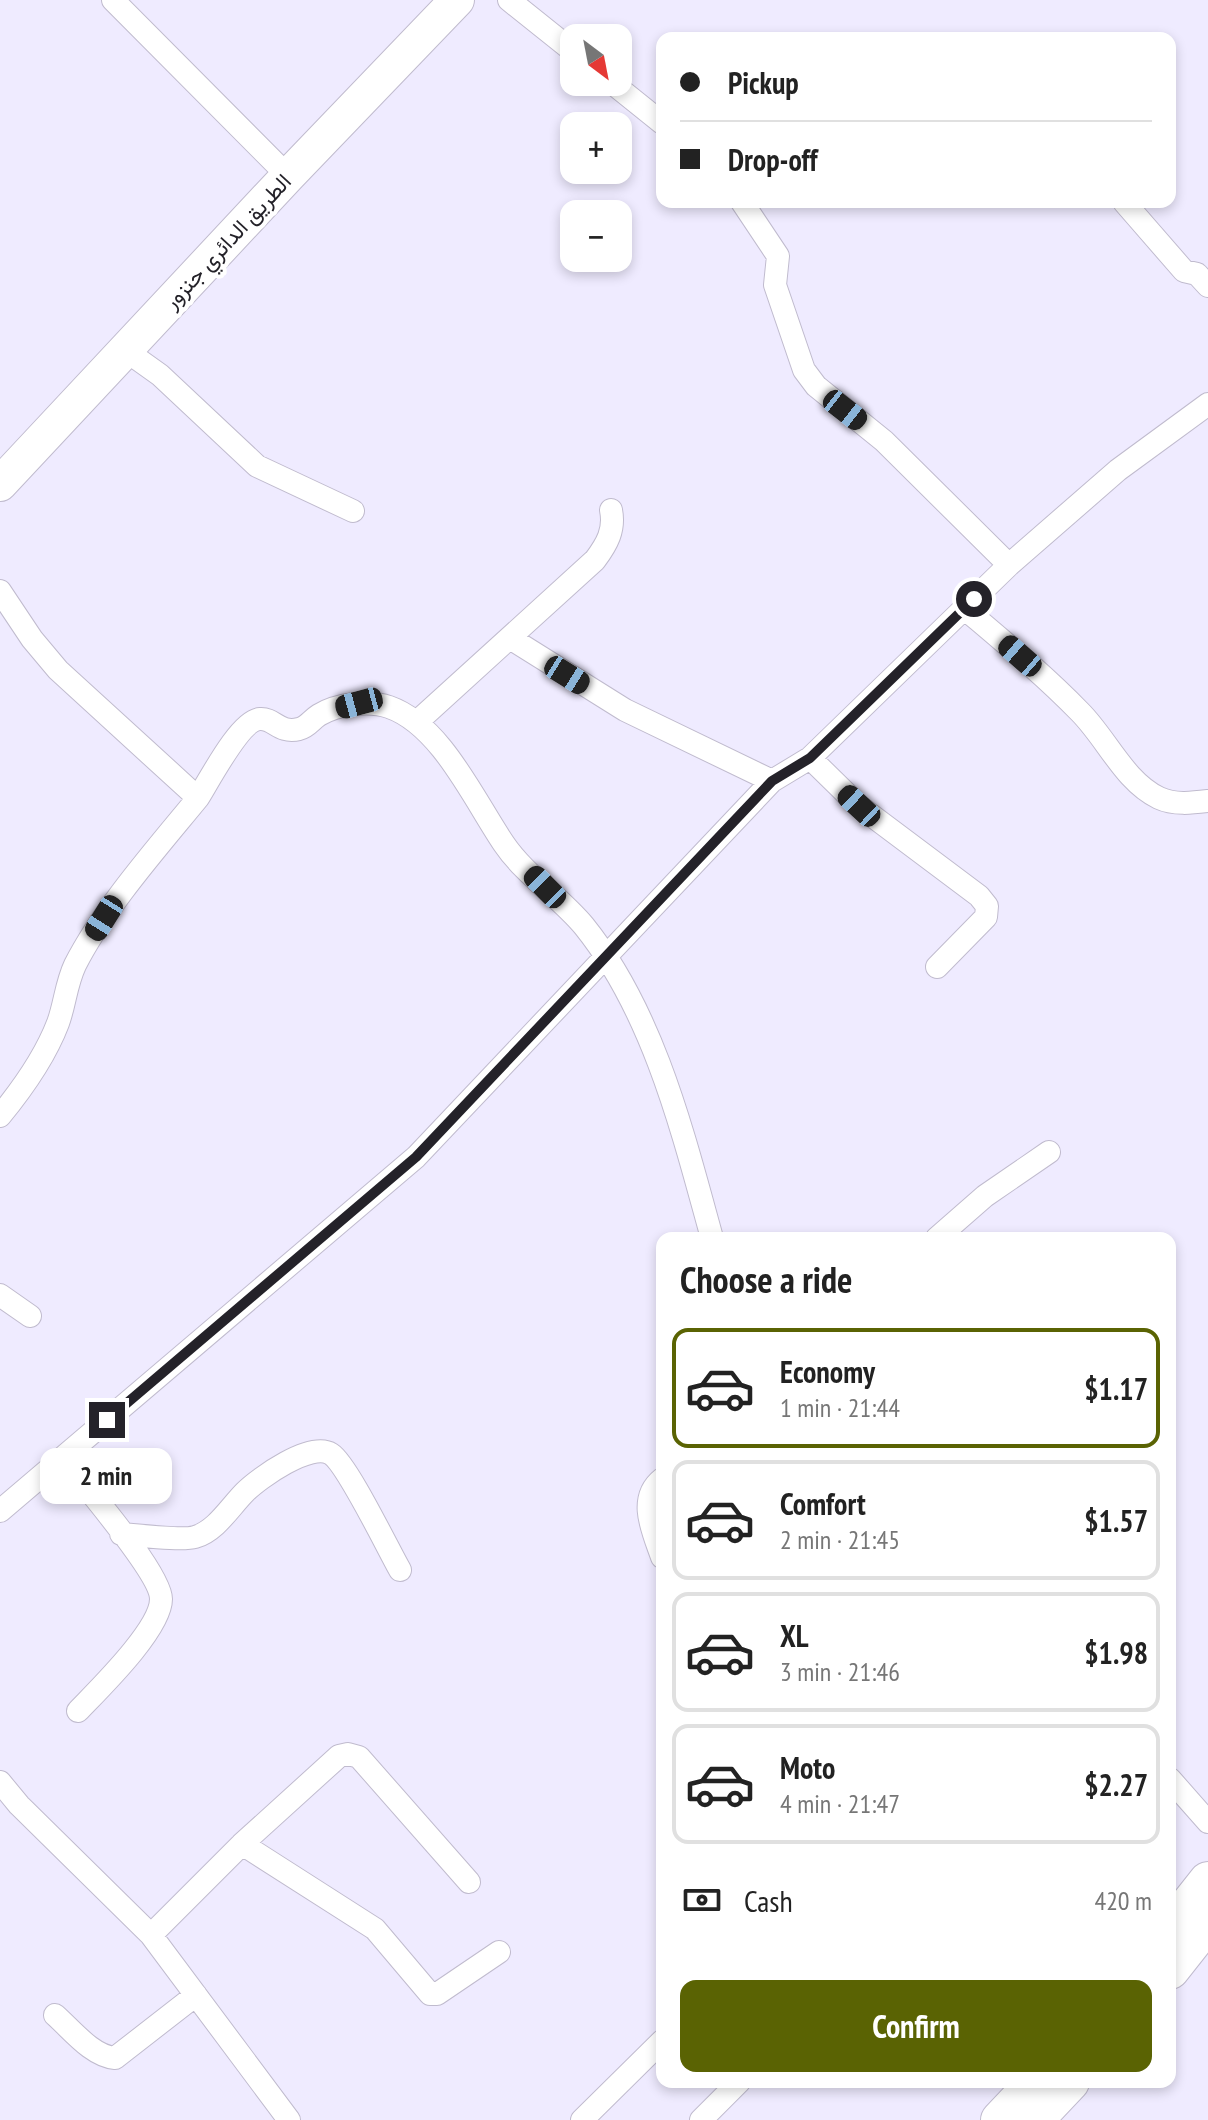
<!DOCTYPE html>
<meta charset="utf-8">
<style>
body{margin:0;font-family:"PT Sans Narrow",Vazirmatn,sans-serif;background:#f2f2f2;color:#222;height:100vh;display:flex;flex-direction:column;font-size:30px;white-space:nowrap}
*{box-sizing:border-box;margin:0}
p{font-size:26px;color:#767676}
.icon{flex:none;width:44px;height:44px;fill:none;stroke:currentColor;stroke-width:2;stroke-linecap:round;stroke-linejoin:round}
.map{position:relative;flex:1;overflow:hidden}
.side{position:absolute;left:656px;top:1232px;width:520px;height:856px;display:flex;flex-direction:column;background:#fff;border-radius:16px;box-shadow:0 4px 12px #0003}
.side>*{flex:none}
.hud{position:absolute;left:656px;top:32px;width:520px;height:176px;border-radius:16px;box-shadow:0 4px 12px #0003;display:grid;align-content:center;height:176px;padding:0 24px;background:#fff}
.needle{width:52px;rotate:148deg}
.controls{position:absolute;left:560px;top:24px;display:grid;gap:16px}
.controls a{display:grid;place-items:center;width:72px;height:72px;border-radius:16px;background:#fff;box-shadow:0 4px 12px #0003;font-size:40px}
.end{position:absolute;width:36px;height:36px;margin:-18px;border:10px solid #242229;background:#fff;box-shadow:0 0 0 4px #fff}
.from{border-radius:50%}
.bubble{position:absolute;height:56px;border-radius:16px;background:#fff;box-shadow:0 4px 12px #0003;font-size:26px;font-weight:600;line-height:56px;text-align:center}
.car{position:absolute;width:24px;height:48px;margin:-24px -12px;border-radius:10px;box-shadow:0 0 6px 2px #0007;background:linear-gradient(#222 24%,#8ab4d8 0 40%,#222 0 76%,#8ab4d8 0 86%,#222 0)}
.hud b{display:flex;align-items:center;gap:28px;height:76px;font-size:30px}
.hud b+b{border-top:2px solid #e0e0e0}
.hud i{width:20px;height:20px;background:#222}
ul{padding:0;list-style:none}
li{display:flex;align-items:center;gap:24px;height:120px;margin:0 16px 12px;padding:0 8px;border:4px solid #e0e0e0;border-radius:16px}
li div{flex:1}
li b{display:block;font-size:30px}
li em{font-style:normal;font-weight:600}
li.current{border-color:#5a6303}
li>.icon{width:72px;height:72px;stroke-width:1.5}
h2{padding:0 24px;font-size:36px;line-height:96px}
.pay{display:flex;align-items:center;gap:20px;height:88px;padding:0 24px;font-size:30px}
.pay p{margin-inline-start:auto}
.primary-button{display:flex;gap:16px;margin-top:auto;padding:16px 24px}
.primary-button a{flex:1;height:92px;border-radius:16px;background:#5a6303;color:#fff;font-size:32px;font-weight:600;line-height:92px;text-align:center}
.map>svg:first-child{display:block}
.lines{fill:none;stroke-linecap:round;stroke-linejoin:round}
.street-casing{stroke:#c0bbce;stroke-width:24}
.primary-casing{stroke:#c0bbce;stroke-width:36}
.highway-casing{stroke:#c0bbce;stroke-width:40}
.street{stroke:#fff;stroke-width:22}
.primary{stroke:#fff;stroke-width:34}
.highway{stroke:#fff;stroke-width:38}
.route{stroke:#242229;stroke-width:10}
.labels{text-anchor:middle;dominant-baseline:central;stroke-width:8;stroke-linejoin:round;paint-order:stroke}
.street-label{font-size:22px;fill:#242229;stroke:#fff}
</style>
<div class="map">
<svg width="1208" height="2120" viewBox="0 0 1208 2120">
<rect width="100%" height="100%" fill="#efebff"/>
<g class="lines">
<g class="street-casing">
<path id="street" d="M113 0 288 176
M509 0 574 52
M611 82 662 123
M742 202 778 256 775 285 804 370 816 386 884 441 1009 565
M1124 202 1184 271 1197 274 1208 286
M125 350 160 375 257 466 353 511
M0 591 32 639 58 670 198 798C209 781 240 720 260 719 274 718 279 734 299 729 308 727 311 720 319 715 337 704 369 700 389 707 441 725 474 800 504 844 525 875 560 897 584 926 654 1013 683 1133 712 1238
M964 608C1004 642 1044 675 1080 712 1107 739 1124 781 1159 798 1174 805 1192 803 1208 801
M510 638 625 710 772 781
M418 721 595 560C607 544 615 530 611 510
M810 758 859 806 979 896 987 906 986 917 937 967
M0 1116C23 1088 45 1057 58 1023 65 1004 66 984 75 965 104 908 157 848 198 798
M937 1238 985 1196 1049 1152
M0 1295 30 1316
M63 1458C82 1483 161 1573 161 1599 161 1629 99 1689 78 1711
M662 1479C637 1499 653 1531 662 1557
M0 1511 416 1157 772 781 810 758 1009 565 1118 470 1208 404
M121 1534C138 1535 181 1541 195 1537 216 1531 230 1507 245 1492 259 1478 311 1441 331 1454 347 1464 388 1549 400 1570
M1170 1779 1208 1822
M0 1782 19 1805 151 1935 289 2120
M242 1844 375 1929 430 1994H437L499 1952
M151 1935 242 1844 339 1756 348 1754 359 1757 469 1882
M55 2015C72 2030 92 2056 115 2058L196 1995
M582 2120 662 2041
M701 2120 739 2082"/>
</g>
<g class="primary-casing">
<path id="primary" d="M0 484 288 176 457 0"/>
</g>
<g class="highway-casing">
<path id="highway" d="M1170 1929 1208 1881
M1170 1970 1208 1922
M1000 2120 1036 2082
M1034 2120 1070 2082"/>
</g>
<use href="#street" class="street"/>
<use href="#primary" class="primary"/>
<use href="#highway" class="highway"/>
</g>
<g class="lines">
<path class="route" d="M107 1420 416 1157 772 781 810 758 974 599"/>
</g>
<g class="labels">
<g class="street-label">
<text transform="translate(227 241) rotate(-47)">الطريق الدائري جنزور</text>
</g>
</g>
</svg>
<div class="controls">
<a><svg class="needle" viewBox="-14 -14 28 28"><path d="M0-13l5 13h-10z" fill="#e53935"/><path d="M0 13l5-13h-10z" fill="#767676"/></svg></a>
<a>+</a>
<a>−</a>
</div>
<i class="end from" style="left:974px;top:599px"></i>
<i class="end" style="left:107px;top:1420px"></i>
<div class="bubble" style="left:40px;top:1448px;width:132px">2 min</div>
<i class="car" style="left:845px;top:410px;rotate:128deg"></i>
<i class="car" style="left:1020px;top:656px;rotate:311deg"></i>
<i class="car" style="left:567px;top:675px;rotate:122deg"></i>
<i class="car" style="left:359px;top:703px;rotate:255deg"></i>
<i class="car" style="left:859px;top:806px;rotate:313deg"></i>
<i class="car" style="left:545px;top:887px;rotate:315deg"></i>
<i class="car" style="left:104px;top:918px;rotate:212deg"></i>
<div class="hud">
<b><i class="from"></i>Pickup</b>
<b><i></i>Drop-off</b>
</div>
<section class="side">
<h2>Choose a ride</h2>
<ul>
<li class="current"><svg class="icon" aria-label="car" viewBox="0 0 24 24"><path d="M5 17H2v-5l4-1 3-4h7l3 4 3 1v5h-3M9 17h6M6 11h13"/><circle cx="7" cy="17" r="2"/><circle cx="17" cy="17" r="2"/></svg><div><b>Economy</b><p>1 min · 21:44</p></div><em>$1.17</em></li>
<li><svg class="icon" aria-label="car" viewBox="0 0 24 24"><path d="M5 17H2v-5l4-1 3-4h7l3 4 3 1v5h-3M9 17h6M6 11h13"/><circle cx="7" cy="17" r="2"/><circle cx="17" cy="17" r="2"/></svg><div><b>Comfort</b><p>2 min · 21:45</p></div><em>$1.57</em></li>
<li><svg class="icon" aria-label="car" viewBox="0 0 24 24"><path d="M5 17H2v-5l4-1 3-4h7l3 4 3 1v5h-3M9 17h6M6 11h13"/><circle cx="7" cy="17" r="2"/><circle cx="17" cy="17" r="2"/></svg><div><b>XL</b><p>3 min · 21:46</p></div><em>$1.98</em></li>
<li><svg class="icon" aria-label="car" viewBox="0 0 24 24"><path d="M5 17H2v-5l4-1 3-4h7l3 4 3 1v5h-3M9 17h6M6 11h13"/><circle cx="7" cy="17" r="2"/><circle cx="17" cy="17" r="2"/></svg><div><b>Moto</b><p>4 min · 21:47</p></div><em>$2.27</em></li>
</ul>
<div class="pay"><svg class="icon" aria-label="cash" viewBox="0 0 24 24"><path d="M3 7h18v10H3z"/><circle cx="12" cy="12" r="2"/></svg>Cash<p>420 m</p></div>
<div class="primary-button"><a>Confirm</a></div>
</section>
</div>
